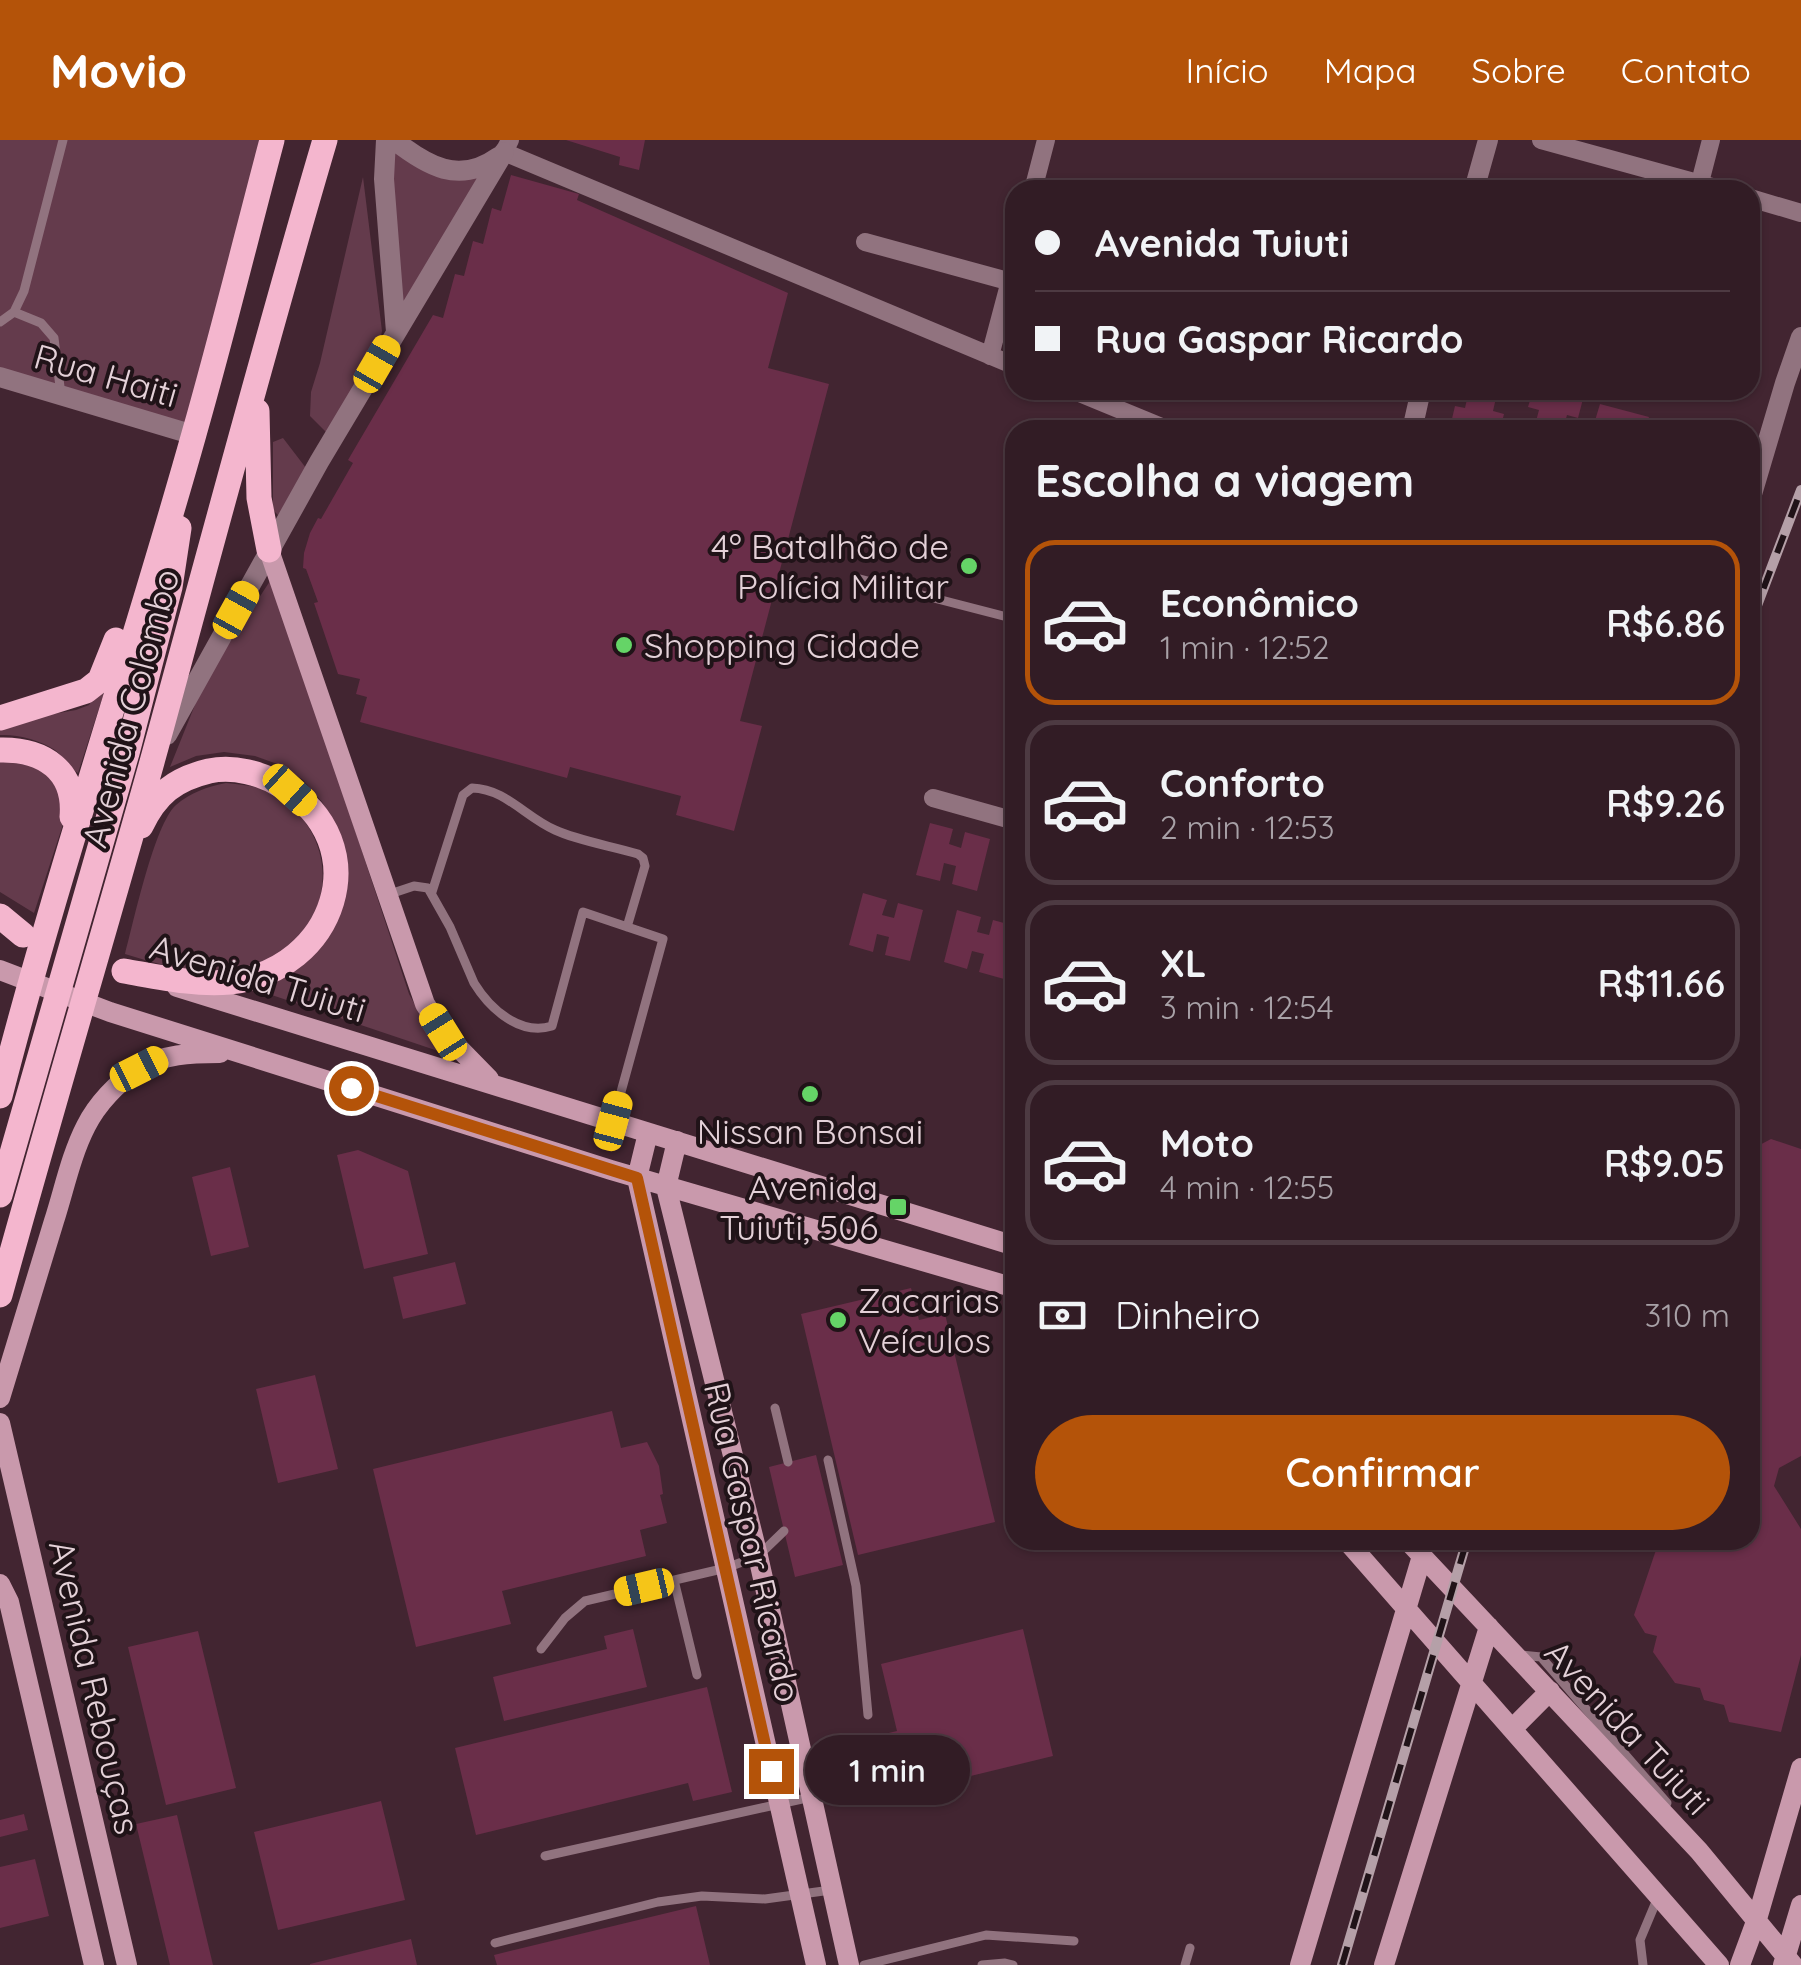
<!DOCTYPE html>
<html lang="pt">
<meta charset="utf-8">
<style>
body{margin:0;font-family:Quicksand,sans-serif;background:#3a252d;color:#f1f3f6;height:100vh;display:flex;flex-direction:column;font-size:38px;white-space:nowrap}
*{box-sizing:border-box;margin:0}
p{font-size:32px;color:#a8a1a7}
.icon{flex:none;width:55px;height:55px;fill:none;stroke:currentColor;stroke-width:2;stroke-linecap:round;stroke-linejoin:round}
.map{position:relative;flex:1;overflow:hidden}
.details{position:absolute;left:1005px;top:280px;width:755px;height:1130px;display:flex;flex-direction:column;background:#321c25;border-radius:30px;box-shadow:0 2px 8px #0004,0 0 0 2px #4d3a42}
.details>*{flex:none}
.banner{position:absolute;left:1005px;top:40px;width:755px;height:220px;border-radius:30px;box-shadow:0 2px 8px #0004,0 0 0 2px #4d3a42;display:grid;align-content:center;height:220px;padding:0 30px;background:#321c25}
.end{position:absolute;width:45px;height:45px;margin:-22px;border:12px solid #b45309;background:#fff;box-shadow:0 0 0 5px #fff}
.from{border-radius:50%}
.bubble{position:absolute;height:70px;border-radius:35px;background:#321c25;box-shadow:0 2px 8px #0004,0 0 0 2px #4d3a42;font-size:32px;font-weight:600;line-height:70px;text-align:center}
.car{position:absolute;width:30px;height:60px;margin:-30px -15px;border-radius:12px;box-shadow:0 0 8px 2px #0007;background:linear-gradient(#f5c518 24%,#345 0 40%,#f5c518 0 76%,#345 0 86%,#f5c518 0)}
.banner b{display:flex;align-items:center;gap:35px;height:95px;font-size:38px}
.banner b+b{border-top:2px solid #4d3a42}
.banner i{width:25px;height:25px;background:#f1f3f6}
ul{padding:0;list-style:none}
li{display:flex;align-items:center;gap:30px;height:165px;margin:0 20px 15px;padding:0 10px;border:5px solid #4d3a42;border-radius:30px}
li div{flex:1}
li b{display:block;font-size:38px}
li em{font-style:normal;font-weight:600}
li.current{border-color:#b45309}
li>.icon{width:90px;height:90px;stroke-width:1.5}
h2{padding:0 30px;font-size:45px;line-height:120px}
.pay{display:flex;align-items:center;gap:25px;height:110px;padding:0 30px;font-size:38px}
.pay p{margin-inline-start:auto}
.primary-button{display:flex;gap:20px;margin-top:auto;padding:20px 30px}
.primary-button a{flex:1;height:115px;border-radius:60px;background:#b45309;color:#fff;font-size:40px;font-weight:600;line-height:115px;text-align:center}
header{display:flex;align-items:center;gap:60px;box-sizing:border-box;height:140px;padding:0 50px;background:#b45309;color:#fff}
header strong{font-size:48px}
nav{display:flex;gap:55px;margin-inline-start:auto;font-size:35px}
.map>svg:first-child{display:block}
.green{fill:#643b4c}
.building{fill:#6a2e49}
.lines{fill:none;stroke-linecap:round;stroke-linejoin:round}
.service{stroke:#91737f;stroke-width:9}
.minor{stroke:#91737f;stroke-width:18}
.tertiary{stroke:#91737f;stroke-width:20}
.secondary{stroke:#c999ac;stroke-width:20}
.primary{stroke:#f4b6ce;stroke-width:25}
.rail-casing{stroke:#b5a0a8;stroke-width:10}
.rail{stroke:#201318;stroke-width:6;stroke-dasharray:19;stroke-linecap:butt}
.route{stroke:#b45309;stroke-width:12}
.poi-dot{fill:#65d467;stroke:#201318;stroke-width:4}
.labels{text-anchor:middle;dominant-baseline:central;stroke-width:8;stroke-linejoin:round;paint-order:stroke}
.street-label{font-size:35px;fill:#e4d1d8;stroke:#201318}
.poi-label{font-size:35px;fill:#e4d1d8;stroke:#201318;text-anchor:end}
</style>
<header>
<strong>Movio</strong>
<nav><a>Início</a><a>Mapa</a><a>Sobre</a><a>Contato</a></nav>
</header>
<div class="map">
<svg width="1801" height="1825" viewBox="0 0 1801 1825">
<rect width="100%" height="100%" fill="#422531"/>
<path class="green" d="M0 0H268L194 295 0 236Z
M394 0 413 15 486 25 396 192 384 39Z
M363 37 382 191 379 207 329 295 310 276 311 252 320 223Z
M283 298 306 328 284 374 278 375 273 370V302Z
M272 438 409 854 441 912 251 848 303 820 343 710 335 684 322 662 303 640 280 625 255 616 224 612 196 616 170 627 205 540Z
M97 552 104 553 78 633C67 627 64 617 55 610 40 600 17 594 0 595V583L76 570 89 565Z
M0 615 22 616 61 643 68 669 34 773 0 752Z
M226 643C244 645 261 646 277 655 291 662 301 675 309 688 345 747 306 822 237 832 198 837 162 825 125 814 134 781 154 685 176 665 191 652 207 647 226 643Z"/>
<path class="building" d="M566 0H645L639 30 619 25 620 17Z
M511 35 579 54 577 60 788 153 768 228 829 244 740 581 762 586 734 691 676 675 681 656 570 627 567 638 360 582 367 557 356 554 360 539 338 534 314 463 318 462 306 429 303 428 304 413 310 393 318 378 321 379 353 323 348 320 433 175 443 178 455 134 464 136 473 101 483 104 492 68 501 71Z
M1469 250H1511L1508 261 1496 258 1493 271 1504 274 1500 290H1478L1451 283 1455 266 1465 268Z
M1533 250H1548L1583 259 1578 278 1567 275 1563 290H1523L1525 283 1535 285 1539 270 1528 267Z
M1600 264 1649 277 1645 290H1604L1605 287 1594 284Z
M1667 281 1696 289V290H1664Z
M930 683 953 689 949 704 961 708 965 692 990 699 977 751 952 744 956 726 944 723 940 741 916 735Z
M863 753 887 760 882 775 894 778 898 763 923 770 910 821 885 815 889 797 877 794 873 812 849 805Z
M957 770 981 777 977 792 989 795 993 780 1015 786V798L1004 839 979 832 984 814 972 811 967 829 944 822Z
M1771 999 1801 1009V1316L1779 1328 1774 1346 1801 1389V1515L1781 1592 1729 1582 1724 1565 1704 1560 1700 1548 1675 1543 1653 1512 1657 1496 1645 1493 1634 1475 1658 1404 1663 1400H1750V1010Z
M358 1010 408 1031 428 1114 364 1129 337 1015Z
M230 1027 249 1107 211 1116 192 1037Z
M455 1122 466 1164 403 1179 393 1137Z
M911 1148 919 1180 945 1174 995 1382 858 1415 801 1174Z
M315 1235 338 1329 278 1343 256 1249Z
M612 1271 621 1308 647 1302 659 1326 663 1354 660 1355 667 1383 640 1390 646 1416 502 1451 511 1484 416 1507 373 1329Z
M816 1315 843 1425 795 1437 769 1327Z
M633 1489 647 1547 504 1581 493 1537 607 1509 604 1496Z
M1023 1489 1053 1616 913 1650 915 1657 879 1666 864 1599 897 1591 881 1524Z
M198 1491 236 1648 166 1665 128 1507Z
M707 1547 732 1652 693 1661 688 1643 476 1695 455 1608Z
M381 1661 405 1760 278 1790 254 1692Z
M24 1674 28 1690 0 1697V1680Z
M177 1675 213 1825H170L136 1684Z
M35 1719 49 1776 0 1788V1727Z
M696 1766 710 1825H497L494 1815Z
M411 1799 417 1825H310V1824Z"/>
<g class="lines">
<path class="service" d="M14 172 41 183 54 198 61 255
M0 182 14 172 24 151 63 0
M860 439 1015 479
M432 752 463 655 472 648C506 649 525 677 555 690 579 701 612 706 638 714L643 718 645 726 627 787
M390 754 414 746 428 748 450 787 474 843C490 869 520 896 552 886L583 772 663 799 613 981
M775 1268 788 1322
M828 1320 856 1446 868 1575
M674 1440 697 1535
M541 1509 565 1478 585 1461 726 1428 758 1416 784 1391
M1520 1515 1541 1517 1667 1663
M545 1716 811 1657
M495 1803 658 1762 702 1756 765 1759 831 1750
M864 1825 986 1795 1074 1801
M982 1825 1005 1823 1013 1825
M1185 1825 1190 1808
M1643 1825 1640 1800 1658 1757"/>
<path class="minor" d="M510 0 504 12 1015 226
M1541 0 1723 50
M1033 50 1046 0
M1698 50 1711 0
M1750 58 1801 73
M865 102 1015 143
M990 216 1015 122
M1072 250 1169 290
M933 658 1015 681"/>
<path class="tertiary" d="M386 0 384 39 396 192
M394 0C427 26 459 45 498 17
M1474 50 1488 0
M0 237 194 295
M1412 290 1421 250
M1750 361 1785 243 1801 197
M167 595 319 322 504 12"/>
<path class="secondary" d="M269 410 425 864 443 892 489 939
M0 830 110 872 611 1030 1015 1148
M177 847 1015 1106
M648 993 637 1038 816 1825
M677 1001 666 1047 758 1416 849 1825
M0 1258C18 1199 36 1140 54 1081 64 1050 71 1015 86 986 97 964 117 943 138 929 163 914 191 913 220 913
M0 1283 127 1825
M1346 1400 1719 1825
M1407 1400 1699 1711 1793 1825
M0 1444 9 1462 94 1825
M1512 1589 1550 1551
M1300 1825 1422 1416
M1384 1825 1489 1487
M1740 1825 1757 1779 1801 1628
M1783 1825 1801 1765"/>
<path class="primary" d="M257 271 259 358 269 410
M0 578 86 551 100 540 116 500
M0 610C44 609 76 631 72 677
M0 776 23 795
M124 831C159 837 194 845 230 842 335 831 379 704 282 646 261 633 234 626 209 631 175 639 156 654 141 686
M0 956C57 733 132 515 194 294 222 196 246 98 272 0
M0 1055 127 613 170 447 179 388
M0 1155C49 977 102 800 152 622 209 415 264 206 325 0"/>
<g class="rail-casing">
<path id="rail" d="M1750 484 1801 350
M1342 1825 1467 1400"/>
</g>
<use href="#rail" class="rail"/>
</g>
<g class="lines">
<path class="route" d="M351 948 637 1038 771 1631"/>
</g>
<g class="poi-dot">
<circle cx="969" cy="426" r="10"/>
<circle cx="624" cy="505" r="10"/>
<circle cx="810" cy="954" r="10"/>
<rect x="888" y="1057" width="20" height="20" rx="5"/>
<circle cx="838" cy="1180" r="10"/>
</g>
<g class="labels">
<g class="street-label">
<text transform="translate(106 235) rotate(16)">Rua Haiti</text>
<text transform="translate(130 568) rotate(-75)">Avenida Colombo</text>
<text transform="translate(258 838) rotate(17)">Avenida Tuiuti</text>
<text transform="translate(753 1402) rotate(77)">Rua Gaspar Ricardo</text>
<text transform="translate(95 1547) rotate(77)">Avenida Rebouças</text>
<text transform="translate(1628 1587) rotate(47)">Avenida Tuiuti</text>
</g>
<g class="poi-label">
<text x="949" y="406">4º Batalhão de<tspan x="949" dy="40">Polícia Militar</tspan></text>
<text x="644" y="505" text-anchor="start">Shopping Cidade</text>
<text x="810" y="991" text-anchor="middle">Nissan Bonsai</text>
<text x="878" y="1047">Avenida<tspan x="878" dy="40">Tuiuti, 506</tspan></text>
<text x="858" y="1160" text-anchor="start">Zacarias<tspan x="858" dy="40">Veículos</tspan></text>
</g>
</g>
</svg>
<i class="end from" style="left:351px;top:948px"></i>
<i class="end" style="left:771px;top:1631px"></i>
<div class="bubble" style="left:805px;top:1595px;width:165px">1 min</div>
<i class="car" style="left:377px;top:224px;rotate:30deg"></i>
<i class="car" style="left:236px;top:470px;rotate:29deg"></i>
<i class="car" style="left:290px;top:650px;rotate:132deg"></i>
<i class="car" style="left:443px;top:892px;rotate:328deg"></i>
<i class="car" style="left:139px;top:929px;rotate:63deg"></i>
<i class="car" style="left:613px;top:981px;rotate:15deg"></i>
<i class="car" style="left:644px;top:1447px;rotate:257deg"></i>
<div class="banner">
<b><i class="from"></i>Avenida Tuiuti</b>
<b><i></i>Rua Gaspar Ricardo</b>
</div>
<section class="details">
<h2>Escolha a viagem</h2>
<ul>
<li class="current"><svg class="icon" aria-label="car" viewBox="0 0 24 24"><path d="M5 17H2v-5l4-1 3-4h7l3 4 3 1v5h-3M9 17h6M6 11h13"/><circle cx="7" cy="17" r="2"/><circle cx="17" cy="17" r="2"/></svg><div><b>Econômico</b><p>1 min · 12:52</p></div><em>R$6.86</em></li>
<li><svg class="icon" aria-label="car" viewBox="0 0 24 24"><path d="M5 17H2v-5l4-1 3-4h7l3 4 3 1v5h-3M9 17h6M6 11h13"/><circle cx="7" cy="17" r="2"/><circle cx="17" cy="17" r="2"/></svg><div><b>Conforto</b><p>2 min · 12:53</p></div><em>R$9.26</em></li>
<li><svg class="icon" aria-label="car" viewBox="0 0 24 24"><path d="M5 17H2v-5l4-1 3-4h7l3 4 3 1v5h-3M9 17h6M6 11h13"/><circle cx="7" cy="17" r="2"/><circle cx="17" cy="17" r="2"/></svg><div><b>XL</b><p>3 min · 12:54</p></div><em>R$11.66</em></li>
<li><svg class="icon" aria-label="car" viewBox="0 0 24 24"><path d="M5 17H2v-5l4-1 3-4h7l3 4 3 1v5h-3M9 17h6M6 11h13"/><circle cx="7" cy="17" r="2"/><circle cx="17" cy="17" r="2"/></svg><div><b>Moto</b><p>4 min · 12:55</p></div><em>R$9.05</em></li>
</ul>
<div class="pay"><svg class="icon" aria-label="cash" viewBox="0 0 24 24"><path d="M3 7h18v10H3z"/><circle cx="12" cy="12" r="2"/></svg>Dinheiro<p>310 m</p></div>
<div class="primary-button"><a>Confirmar</a></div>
</section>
</div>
